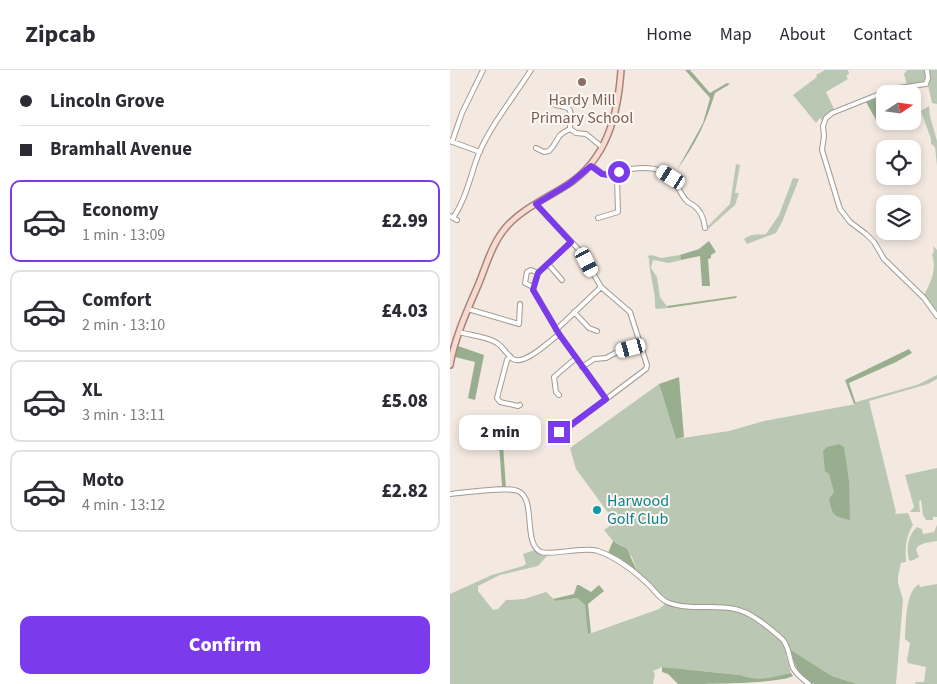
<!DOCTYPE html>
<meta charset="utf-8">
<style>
body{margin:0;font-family:"Source Sans 3",sans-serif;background:#f2f2f3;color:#2b2b33;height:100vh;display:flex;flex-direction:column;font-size:19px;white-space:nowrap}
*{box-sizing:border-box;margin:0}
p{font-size:16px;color:#7c7c81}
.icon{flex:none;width:28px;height:28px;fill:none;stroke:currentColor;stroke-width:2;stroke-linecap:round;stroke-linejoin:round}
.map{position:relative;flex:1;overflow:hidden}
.sheet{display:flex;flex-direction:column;background:#fff;width:450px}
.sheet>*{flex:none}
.top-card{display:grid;align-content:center;height:110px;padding:0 20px;background:#fff}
.needle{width:32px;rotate:77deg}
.tools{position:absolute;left:426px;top:15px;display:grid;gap:10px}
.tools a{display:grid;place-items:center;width:45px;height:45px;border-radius:10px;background:#fff;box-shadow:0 2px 8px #0003;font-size:25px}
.end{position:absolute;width:22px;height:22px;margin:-11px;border:6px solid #7c3aed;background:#fff;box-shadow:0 0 0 2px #fff}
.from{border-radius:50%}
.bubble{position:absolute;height:35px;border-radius:10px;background:#fff;box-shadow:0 2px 8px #0003;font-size:16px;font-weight:800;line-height:35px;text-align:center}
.car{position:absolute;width:15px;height:30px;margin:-15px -8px;border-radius:6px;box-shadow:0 0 4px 1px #0007;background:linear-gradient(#fff 24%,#345 0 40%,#fff 0 76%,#345 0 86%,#fff 0)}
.top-card b{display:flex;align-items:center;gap:18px;height:48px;font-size:19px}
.top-card b+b{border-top:1px solid #e1e1e2}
.top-card i{width:12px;height:12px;background:#2b2b33}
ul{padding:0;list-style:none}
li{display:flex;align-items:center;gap:15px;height:82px;margin:0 10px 8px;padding:0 10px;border:2px solid #e1e1e2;border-radius:10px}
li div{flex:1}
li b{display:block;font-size:19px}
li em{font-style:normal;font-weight:800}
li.selected{border-color:#7c3aed}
li>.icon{width:45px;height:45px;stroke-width:1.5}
.button{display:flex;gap:10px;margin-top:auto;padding:10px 20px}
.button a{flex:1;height:58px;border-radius:10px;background:#7c3aed;color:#fff;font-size:20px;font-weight:800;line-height:58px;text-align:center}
header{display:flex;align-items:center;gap:30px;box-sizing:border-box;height:70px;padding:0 25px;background:#fff;border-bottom:1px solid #e1e1e2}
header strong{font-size:24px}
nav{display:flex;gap:28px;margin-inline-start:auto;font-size:18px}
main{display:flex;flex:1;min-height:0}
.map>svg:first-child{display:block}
.green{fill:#bac8b3}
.forest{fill:#99ae8f}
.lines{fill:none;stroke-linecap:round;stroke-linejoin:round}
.minor-casing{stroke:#a39a92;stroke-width:6}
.major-casing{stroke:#a6847a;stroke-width:8}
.minor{stroke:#fff;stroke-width:4}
.major{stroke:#f8dad1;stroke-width:5}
.route{stroke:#7c3aed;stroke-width:6}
.education-dot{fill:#8d6e63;stroke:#fdf7f2;stroke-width:2}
.culture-dot{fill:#0f9aa8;stroke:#fdf7f2;stroke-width:2}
.labels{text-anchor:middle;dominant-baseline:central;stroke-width:4;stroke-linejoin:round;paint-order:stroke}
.education-label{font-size:16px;fill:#785e54;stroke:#fdf7f2}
.culture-label{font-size:16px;fill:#0d838f;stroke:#fdf7f2;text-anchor:start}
</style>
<header>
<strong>Zipcab</strong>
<nav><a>Home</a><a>Map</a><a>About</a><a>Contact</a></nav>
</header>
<main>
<section class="sheet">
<div class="top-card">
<b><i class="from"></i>Lincoln Grove</b>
<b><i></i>Bramhall Avenue</b>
</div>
<ul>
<li class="selected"><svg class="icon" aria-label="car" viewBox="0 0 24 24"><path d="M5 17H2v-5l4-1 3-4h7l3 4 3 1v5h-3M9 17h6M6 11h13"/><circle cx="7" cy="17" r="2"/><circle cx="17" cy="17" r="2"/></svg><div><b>Economy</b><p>1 min · 13:09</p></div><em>£2.99</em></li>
<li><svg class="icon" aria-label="car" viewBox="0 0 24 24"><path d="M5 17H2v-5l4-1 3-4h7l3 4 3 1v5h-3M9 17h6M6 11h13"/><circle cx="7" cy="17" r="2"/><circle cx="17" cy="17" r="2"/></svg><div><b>Comfort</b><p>2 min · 13:10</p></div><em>£4.03</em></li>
<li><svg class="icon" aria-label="car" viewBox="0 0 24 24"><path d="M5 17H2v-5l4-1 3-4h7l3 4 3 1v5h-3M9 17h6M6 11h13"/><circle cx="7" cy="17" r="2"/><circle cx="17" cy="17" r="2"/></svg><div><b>XL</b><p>3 min · 13:11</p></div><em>£5.08</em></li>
<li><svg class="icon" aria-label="car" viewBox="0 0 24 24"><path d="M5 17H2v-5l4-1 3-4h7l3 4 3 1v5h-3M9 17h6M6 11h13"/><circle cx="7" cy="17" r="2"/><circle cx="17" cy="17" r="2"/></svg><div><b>Moto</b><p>4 min · 13:12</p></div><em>£2.82</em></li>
</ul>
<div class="button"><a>Confirm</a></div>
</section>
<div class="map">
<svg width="487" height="614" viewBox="0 0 487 614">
<rect width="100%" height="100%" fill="#f3e9e1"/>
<path class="green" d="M375 0H398L399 4 396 6 398 9 376 22 384 39 377 45 373 52 370 48 366 53 343 25 367 7 366 5Z
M457 0H474L476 4 475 12 467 15 457 14 454 4Z
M479 0H487V34L482 33 478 15 480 9Z
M479 36 480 46 487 71V96L485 77 481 74V69L471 41Z
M286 94 290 95 285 123H289L285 135 258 159 257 157 280 134Z
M343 108 349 109 332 152 326 163 297 174 294 169C302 163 308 165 316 164L329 145Z
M483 176 487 180V241L474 225C481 212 487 199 482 185L484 181Z
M202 185 211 188 230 185 231 190 219 193 203 190 201 198 207 207 210 227 218 238 206 239 205 237C206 220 199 205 199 188L197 186Z
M487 305V309L478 314 419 331 446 442 445 444 458 443 463 455C456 466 455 478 456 492L451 493 448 506V513L453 530 446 614H407L382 606 341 580 336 585 341 603C324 608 307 612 290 605L212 597 203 601 205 604 203 614H0V524L42 505 73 496 76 494 73 484 85 480 89 484 97 486 88 496 50 505 28 516V521L43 540 48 539 56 530 74 529 96 522 106 531 127 528 135 535 139 564 209 539 215 534 214 528 187 501 182 487 171 475 163 471 154 460 165 452 126 399 120 378 209 314 226 369 279 361 314 351 406 334V332L467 315Z
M487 398V447H483V450H476L473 445 471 430 469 431 470 442H460L464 437 455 405Z
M487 450V471L475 473 468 476 466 480 469 487 461 491 459 490C456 478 458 465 467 457L472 459 473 464 484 462 487 455Z
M469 514 470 517 487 514V614H466L465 612H474L476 597 458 593 457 590 460 573 455 569C456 554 455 522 469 514Z"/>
<path class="forest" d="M235 0H240L260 23 277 13 280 14 265 23C255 55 246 73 227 100L253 53 260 28Z
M435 26V51H438L429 55 416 32Z
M259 171 266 182 261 185V188L258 189 260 216H252L250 186 231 190 230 185 249 179Z
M287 226 286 228 218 238 217 236Z
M8 276 34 285 25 330 18 328 25 292 5 287Z
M459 279 462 283 446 292 399 313 406 334H404L395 310Z
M229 307 234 367 226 369 209 314Z
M48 360 52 361 56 418 32 419 52 416Z
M389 374 394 377 399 411 400 450C383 446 383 446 379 429L384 422 379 404 375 401 373 381 377 377Z
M163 471 177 479 187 501 171 489 158 483Z
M127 515H129L141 522 149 515 154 521 138 534 141 563 138 564 135 535 127 528 106 531 103 529 124 524Z
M341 580 382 606 407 614C397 614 373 614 364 614 350 610 343 592 341 580Z
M212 597 290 605C307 612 324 607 341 603L343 606C329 614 250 614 228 614L218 604 212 602Z"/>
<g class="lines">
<g class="minor-casing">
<path id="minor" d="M477 0 478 8 476 14 442 19 382 43 376 48 373 56 374 66 372 80 390 139 400 152 416 164 424 172 434 189 474 228 487 246
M105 35C126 38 120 41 120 59
M0 71 30 82
M2 72 12 43 33 0
M86 78 94 82 99 81C110 70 104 66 120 59L126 63 136 64 152 77
M141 95 153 104 165 105 167 108 168 142 148 148
M166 106 171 101C188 97 212 94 224 111 229 117 231 126 237 131 238 133 241 133 243 135 251 140 254 149 255 158
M86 134 131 182 151 217 180 242 197 295 196 299 111 363
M0 146 7 150
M3 148C17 127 20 106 29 83 42 53 64 27 81 0
M121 172 88 203 83 219 109 264 156 329
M98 194 112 210
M83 217 75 213 77 202 81 200 88 203
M18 239 69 254 70 234
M124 242 139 258 147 261
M106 260 151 217
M9 262C19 265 39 267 47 273 53 277 57 285 63 289 74 296 100 271 109 264
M60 286 57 290 47 328 50 332 68 336 70 335
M132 297 144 289 156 288 171 280 191 275
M109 325 106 322 104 307 126 288
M0 424C15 423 55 416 68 421 87 429 72 473 91 482 102 486 132 476 148 481 168 488 183 500 198 514 204 520 210 529 217 532 238 541 264 534 285 539 301 542 318 557 330 567 339 574 339 588 343 598 347 605 353 609 359 614"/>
</g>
<g class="major-casing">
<path id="major" d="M0 295C5 266 18 239 29 213 37 193 43 171 58 155 74 138 97 128 117 115 157 90 168 44 171 0"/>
</g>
<use href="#minor" class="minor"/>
<use href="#major" class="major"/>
</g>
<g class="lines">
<path class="route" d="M109 362 110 363 156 329 109 264 83 220 88 203 121 172 86 134 119 114 141 96 152 104 166 106 169 102"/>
</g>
<circle class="education-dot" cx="132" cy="12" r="5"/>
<circle class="culture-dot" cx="147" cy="440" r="5"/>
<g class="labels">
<g class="education-label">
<text x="132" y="30">Hardy Mill<tspan x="132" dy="18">Primary School</tspan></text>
</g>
<g class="culture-label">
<text x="157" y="431">Harwood<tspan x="157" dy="18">Golf Club</tspan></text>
</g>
</g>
</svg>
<div class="tools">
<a><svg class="needle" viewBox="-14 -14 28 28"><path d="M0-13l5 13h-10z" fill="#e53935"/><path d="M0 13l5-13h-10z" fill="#7c7c81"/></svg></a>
<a><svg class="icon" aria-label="locate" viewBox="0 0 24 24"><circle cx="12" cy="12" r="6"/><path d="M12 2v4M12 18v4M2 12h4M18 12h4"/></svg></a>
<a><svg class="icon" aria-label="layers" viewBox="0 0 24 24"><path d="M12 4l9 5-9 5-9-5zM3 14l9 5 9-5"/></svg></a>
</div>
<i class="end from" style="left:169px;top:102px"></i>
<i class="end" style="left:109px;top:362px"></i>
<div class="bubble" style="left:9px;top:345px;width:82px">2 min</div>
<i class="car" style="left:221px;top:107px;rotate:302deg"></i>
<i class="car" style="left:137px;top:192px;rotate:152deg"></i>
<i class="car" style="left:181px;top:278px;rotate:255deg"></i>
</div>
</main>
